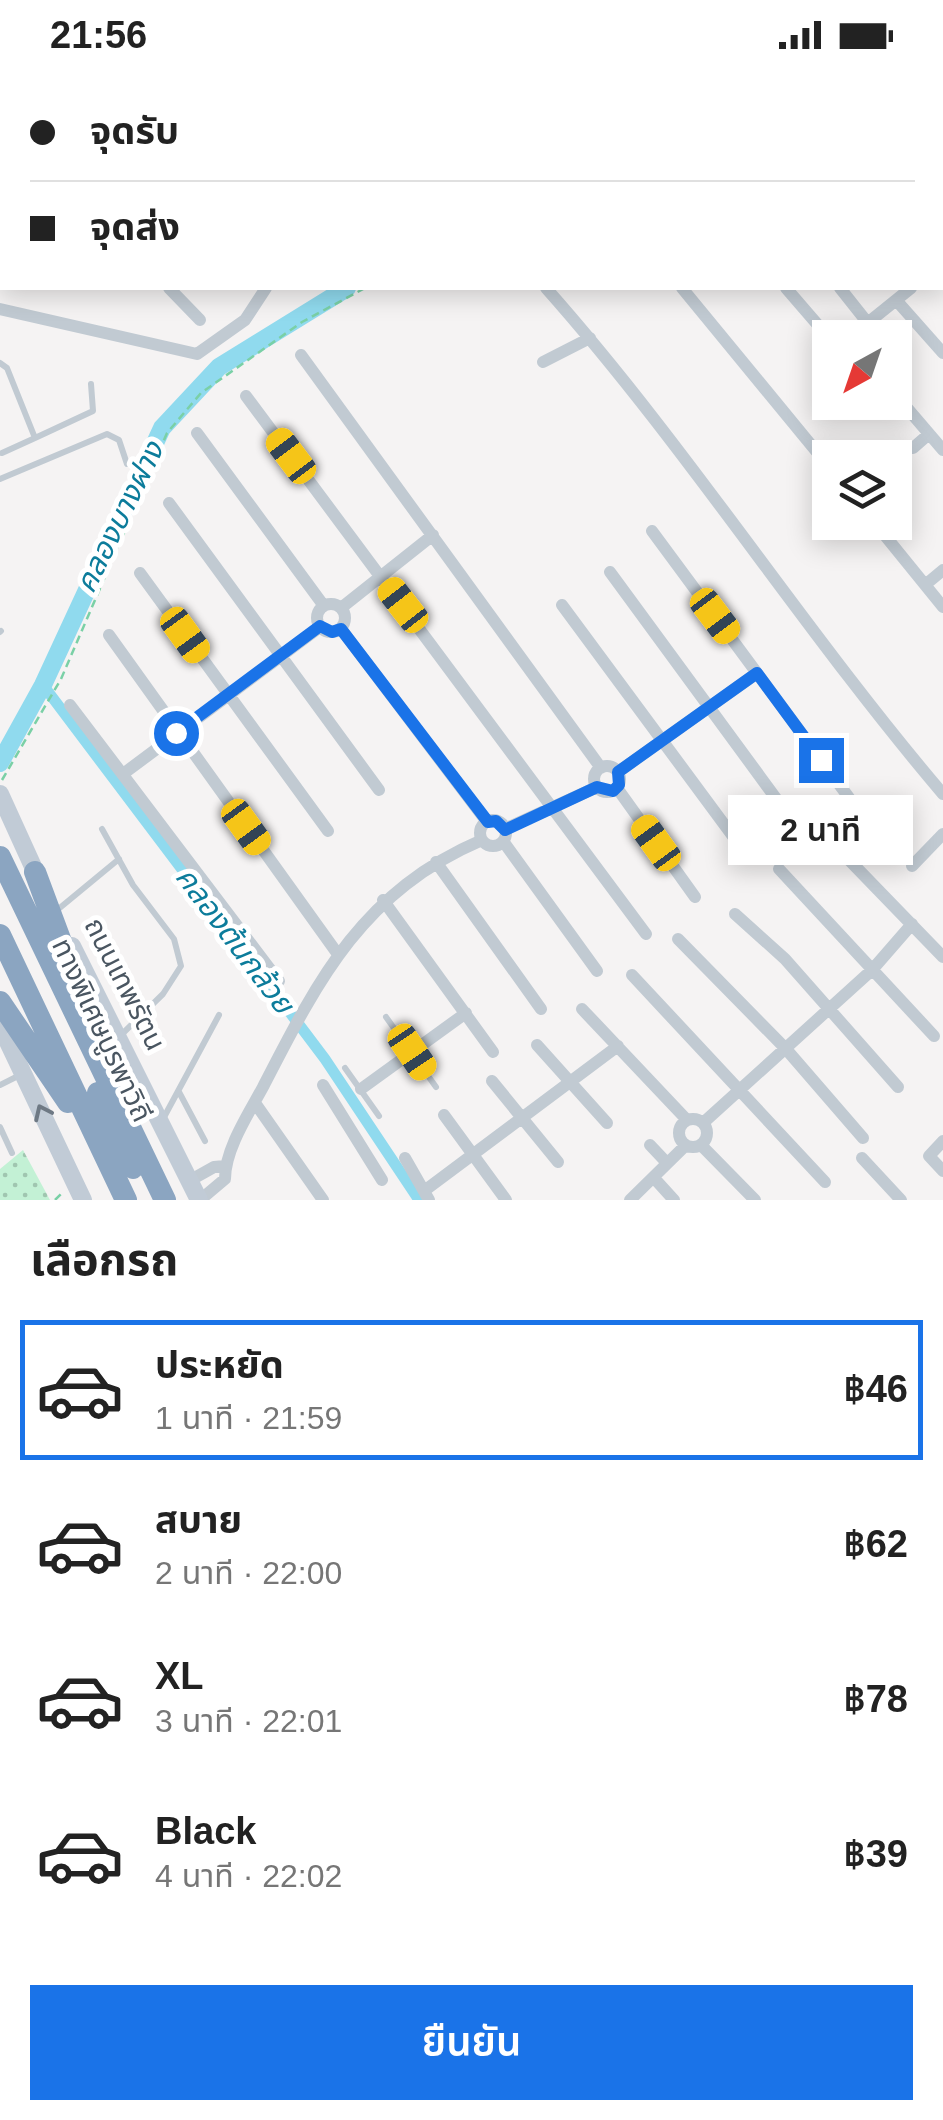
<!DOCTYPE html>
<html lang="th">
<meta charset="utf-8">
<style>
body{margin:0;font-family:Helvetica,"Noto Sans Thai",sans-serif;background:#f6f6f6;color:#222;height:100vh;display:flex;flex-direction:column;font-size:38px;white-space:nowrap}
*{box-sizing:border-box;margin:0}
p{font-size:32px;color:#767676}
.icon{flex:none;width:55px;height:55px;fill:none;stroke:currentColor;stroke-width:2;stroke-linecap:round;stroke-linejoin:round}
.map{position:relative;height:1130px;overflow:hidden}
.side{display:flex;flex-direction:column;background:#fff;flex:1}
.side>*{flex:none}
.banner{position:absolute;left:0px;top:0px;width:945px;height:220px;box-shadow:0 5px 25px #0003;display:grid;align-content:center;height:220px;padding:0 30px;background:#fff}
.needle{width:65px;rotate:220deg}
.fabs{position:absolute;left:812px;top:250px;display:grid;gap:20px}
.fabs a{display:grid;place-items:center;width:100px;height:100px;border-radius:0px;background:#fff;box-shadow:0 5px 25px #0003;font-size:50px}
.end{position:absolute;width:45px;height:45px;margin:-22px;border:12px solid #1a73e8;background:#fff;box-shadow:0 0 0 5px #fff}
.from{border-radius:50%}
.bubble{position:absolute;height:70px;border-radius:0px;background:#fff;box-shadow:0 5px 25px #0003;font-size:32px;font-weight:600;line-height:70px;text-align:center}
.car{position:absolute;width:30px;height:60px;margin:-30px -15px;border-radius:12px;box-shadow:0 0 8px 2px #0007;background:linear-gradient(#f5c518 24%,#345 0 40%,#f5c518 0 76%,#345 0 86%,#f5c518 0)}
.banner b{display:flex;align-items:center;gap:35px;height:95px;font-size:38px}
.banner b+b{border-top:2px solid #e0e0e0}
.banner i{width:25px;height:25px;background:#222}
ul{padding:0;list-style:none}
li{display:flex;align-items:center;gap:30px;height:140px;margin:0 20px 15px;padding:0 10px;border:5px solid transparent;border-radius:0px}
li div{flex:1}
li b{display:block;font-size:38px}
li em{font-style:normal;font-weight:600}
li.current{border-color:#1a73e8}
li>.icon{width:90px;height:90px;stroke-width:1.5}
h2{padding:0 30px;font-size:45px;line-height:120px}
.button{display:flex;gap:20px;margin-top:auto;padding:20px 30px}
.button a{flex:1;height:115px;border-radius:0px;background:#1a73e8;color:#fff;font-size:40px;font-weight:600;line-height:115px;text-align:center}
.status{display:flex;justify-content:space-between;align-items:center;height:70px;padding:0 50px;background:#fff;direction:ltr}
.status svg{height:28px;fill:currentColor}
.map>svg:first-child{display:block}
.grass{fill:url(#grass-dots)}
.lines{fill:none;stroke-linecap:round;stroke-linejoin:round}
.canal{stroke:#90daee;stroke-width:11}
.river{stroke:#90daee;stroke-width:18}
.path{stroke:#7ad0a6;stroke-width:2.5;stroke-dasharray:8 5;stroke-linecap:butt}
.lane{stroke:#c1cad2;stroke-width:6}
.street{stroke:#c1cad2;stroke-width:12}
.secondary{stroke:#c1cbd6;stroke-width:18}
.highway{stroke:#8ba5c1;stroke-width:22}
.oneway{stroke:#6e7984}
.route{stroke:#1a73e8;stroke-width:12}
.labels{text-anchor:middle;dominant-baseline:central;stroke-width:10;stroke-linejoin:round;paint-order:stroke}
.street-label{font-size:28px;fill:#4a5661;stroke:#fff}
.water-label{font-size:30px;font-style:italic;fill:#0c7c9b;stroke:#fff}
</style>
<div class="status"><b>21:56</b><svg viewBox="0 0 49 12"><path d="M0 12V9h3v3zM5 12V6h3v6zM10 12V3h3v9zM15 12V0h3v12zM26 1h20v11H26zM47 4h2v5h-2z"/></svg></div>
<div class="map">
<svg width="943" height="1130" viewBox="0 0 943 1130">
<defs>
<pattern id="grass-dots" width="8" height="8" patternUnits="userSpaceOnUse" patternTransform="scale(2.5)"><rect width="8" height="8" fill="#c3f1d5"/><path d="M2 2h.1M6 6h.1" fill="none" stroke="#a0c6b0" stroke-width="1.8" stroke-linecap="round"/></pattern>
</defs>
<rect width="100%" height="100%" fill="#f5f3f3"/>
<path class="grass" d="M23 1080 50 1130H0V1099Z"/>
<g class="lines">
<path class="canal" d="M43 615 325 989 419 1130"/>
<path class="river" d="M650 2 653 0
M0 693 43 615 162 358 219 297 347 218"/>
<path class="path" d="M664 2 667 0
M0 70 2 73
M0 91 2 89
M2 710 61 609 167 363 201 323 302 252 365 218
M55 1130 63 1122"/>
<path class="lane" d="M0 293 7 298 35 368 2 383
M35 368 93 341 91 314
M0 409 107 364 119 370 127 394
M0 562 1 561
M102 759 133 815 174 869 181 896 163 924 119 967
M56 841 119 789
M386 947 436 1017
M345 998 379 1046
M0 1015 22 1004
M179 1022 205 1071
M163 1049 219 945
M0 1057 12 1083"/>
<path class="street" d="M87 0 90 2
M190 0 193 2
M392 0 395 2
M514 0 516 2
M830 0 833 2
M106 2 109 0
M609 2 611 0
M942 182 943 183
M169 218 200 250
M546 218C688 378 804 561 943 724
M682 218 830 398
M786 218 830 269
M840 218 867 252
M896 230 943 283
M0 239 197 284 245 250 266 218
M849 268 911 218
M301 285 601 698
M543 292 590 268
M895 324 943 380
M246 326 646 864
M197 363 324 536
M913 378 929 364
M169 433 379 720
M874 452 943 537
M652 461 864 748
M610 502 797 757
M140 503 328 761
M925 515 943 500
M317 548a14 14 0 1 1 28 0a14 14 0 1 1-28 0Z
M562 535 749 788
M341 538 433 465
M341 559 487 752
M109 565 337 883
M70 635 279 911
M594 709a13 13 0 1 1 26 0a13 13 0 1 1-26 0Z
M618 702 757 603
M123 704 320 557
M617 718 695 827
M480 763a13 13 0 1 1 26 0a13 13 0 1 1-26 0Z
M505 759 597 717
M822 762 943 887
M503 771 597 901
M436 792 541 939
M912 796 943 764
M779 799 934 966
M383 830 493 982
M735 844 785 889 898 1017
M678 869 786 979 863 1068
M632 905 825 1112
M582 939 687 1050
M537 975 607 1053
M492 1011 558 1092
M323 1015 382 1110
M361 1019 466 943
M255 1033 323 1130
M444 1045 506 1130
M679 1063a14 14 0 1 1 28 0a14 14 0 1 1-28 0Z
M703 1053 872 900 912 854
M943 1071 929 1086 943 1101
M650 1075 667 1093
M701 1075 755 1130
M405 1088 429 1130
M862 1088 901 1130
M654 1108 674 1130
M189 1111 214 1097 225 1096
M424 1121 618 976
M200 1130 225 1109C225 1079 249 1043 263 1017 319 908 363 821 482 770
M630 1130 685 1076"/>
<path class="secondary" d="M0 724 40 812
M72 876 199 1130
M0 955 83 1130"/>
<path class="highway" d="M0 787 165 1130
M35 802 79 920
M0 865 126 1130
M0 932 68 1032
M98 1023 133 1098"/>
</g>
<defs><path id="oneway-chevron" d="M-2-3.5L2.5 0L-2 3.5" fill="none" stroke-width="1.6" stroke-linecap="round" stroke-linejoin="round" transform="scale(2.5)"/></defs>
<use class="oneway" href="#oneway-chevron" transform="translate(42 1042) rotate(-115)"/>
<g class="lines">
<path class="route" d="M176 663 320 556 332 562 341 559 488 752 496 751 505 760 597 717 613 721 619 715 618 702 757 603 821 690"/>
</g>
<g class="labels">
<g class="street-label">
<text transform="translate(125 914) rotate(63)">ถนนเทพรัตน</text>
<text transform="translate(102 960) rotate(65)">ทางพิเศษบูรพาวิถี</text>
</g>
<g class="water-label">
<text transform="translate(119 447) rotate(-64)">คลองบางฝาง</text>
<text transform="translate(235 870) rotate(53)">คลองต้นกล้วย</text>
</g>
</g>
</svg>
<div class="fabs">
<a><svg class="needle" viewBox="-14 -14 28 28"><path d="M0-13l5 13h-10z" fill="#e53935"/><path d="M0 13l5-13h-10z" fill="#767676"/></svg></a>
<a><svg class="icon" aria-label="layers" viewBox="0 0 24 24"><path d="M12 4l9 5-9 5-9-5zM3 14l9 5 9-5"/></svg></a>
</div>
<i class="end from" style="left:176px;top:663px"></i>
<i class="end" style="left:821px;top:690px"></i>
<div class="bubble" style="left:728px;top:725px;width:185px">2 นาที</div>
<i class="car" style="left:291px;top:386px;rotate:323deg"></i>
<i class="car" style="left:403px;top:535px;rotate:322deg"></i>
<i class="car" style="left:715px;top:546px;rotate:143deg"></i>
<i class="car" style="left:185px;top:565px;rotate:144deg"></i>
<i class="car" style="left:246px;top:757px;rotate:144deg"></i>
<i class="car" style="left:656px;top:773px;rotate:324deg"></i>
<i class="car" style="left:412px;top:982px;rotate:146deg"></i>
<div class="banner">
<b><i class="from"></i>จุดรับ</b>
<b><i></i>จุดส่ง</b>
</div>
</div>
<section class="side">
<h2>เลือกรถ</h2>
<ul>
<li class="current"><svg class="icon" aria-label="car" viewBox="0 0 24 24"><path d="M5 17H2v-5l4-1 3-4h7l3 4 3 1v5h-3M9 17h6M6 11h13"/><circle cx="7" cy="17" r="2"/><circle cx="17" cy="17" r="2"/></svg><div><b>ประหยัด</b><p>1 นาที · 21:59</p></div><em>฿46</em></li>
<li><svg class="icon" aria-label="car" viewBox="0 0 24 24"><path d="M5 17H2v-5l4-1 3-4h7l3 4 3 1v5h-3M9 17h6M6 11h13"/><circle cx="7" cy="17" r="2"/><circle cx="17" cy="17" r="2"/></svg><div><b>สบาย</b><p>2 นาที · 22:00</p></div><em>฿62</em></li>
<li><svg class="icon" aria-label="car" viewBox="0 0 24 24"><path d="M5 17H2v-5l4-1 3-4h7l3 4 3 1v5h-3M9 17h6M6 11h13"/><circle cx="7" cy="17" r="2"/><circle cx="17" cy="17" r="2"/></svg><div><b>XL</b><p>3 นาที · 22:01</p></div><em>฿78</em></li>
<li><svg class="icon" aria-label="car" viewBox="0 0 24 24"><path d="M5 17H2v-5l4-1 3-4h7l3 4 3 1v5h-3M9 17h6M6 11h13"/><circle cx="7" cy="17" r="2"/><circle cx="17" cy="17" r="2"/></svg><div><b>Black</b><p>4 นาที · 22:02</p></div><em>฿39</em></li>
</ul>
<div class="button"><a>ยืนยัน</a></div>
</section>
